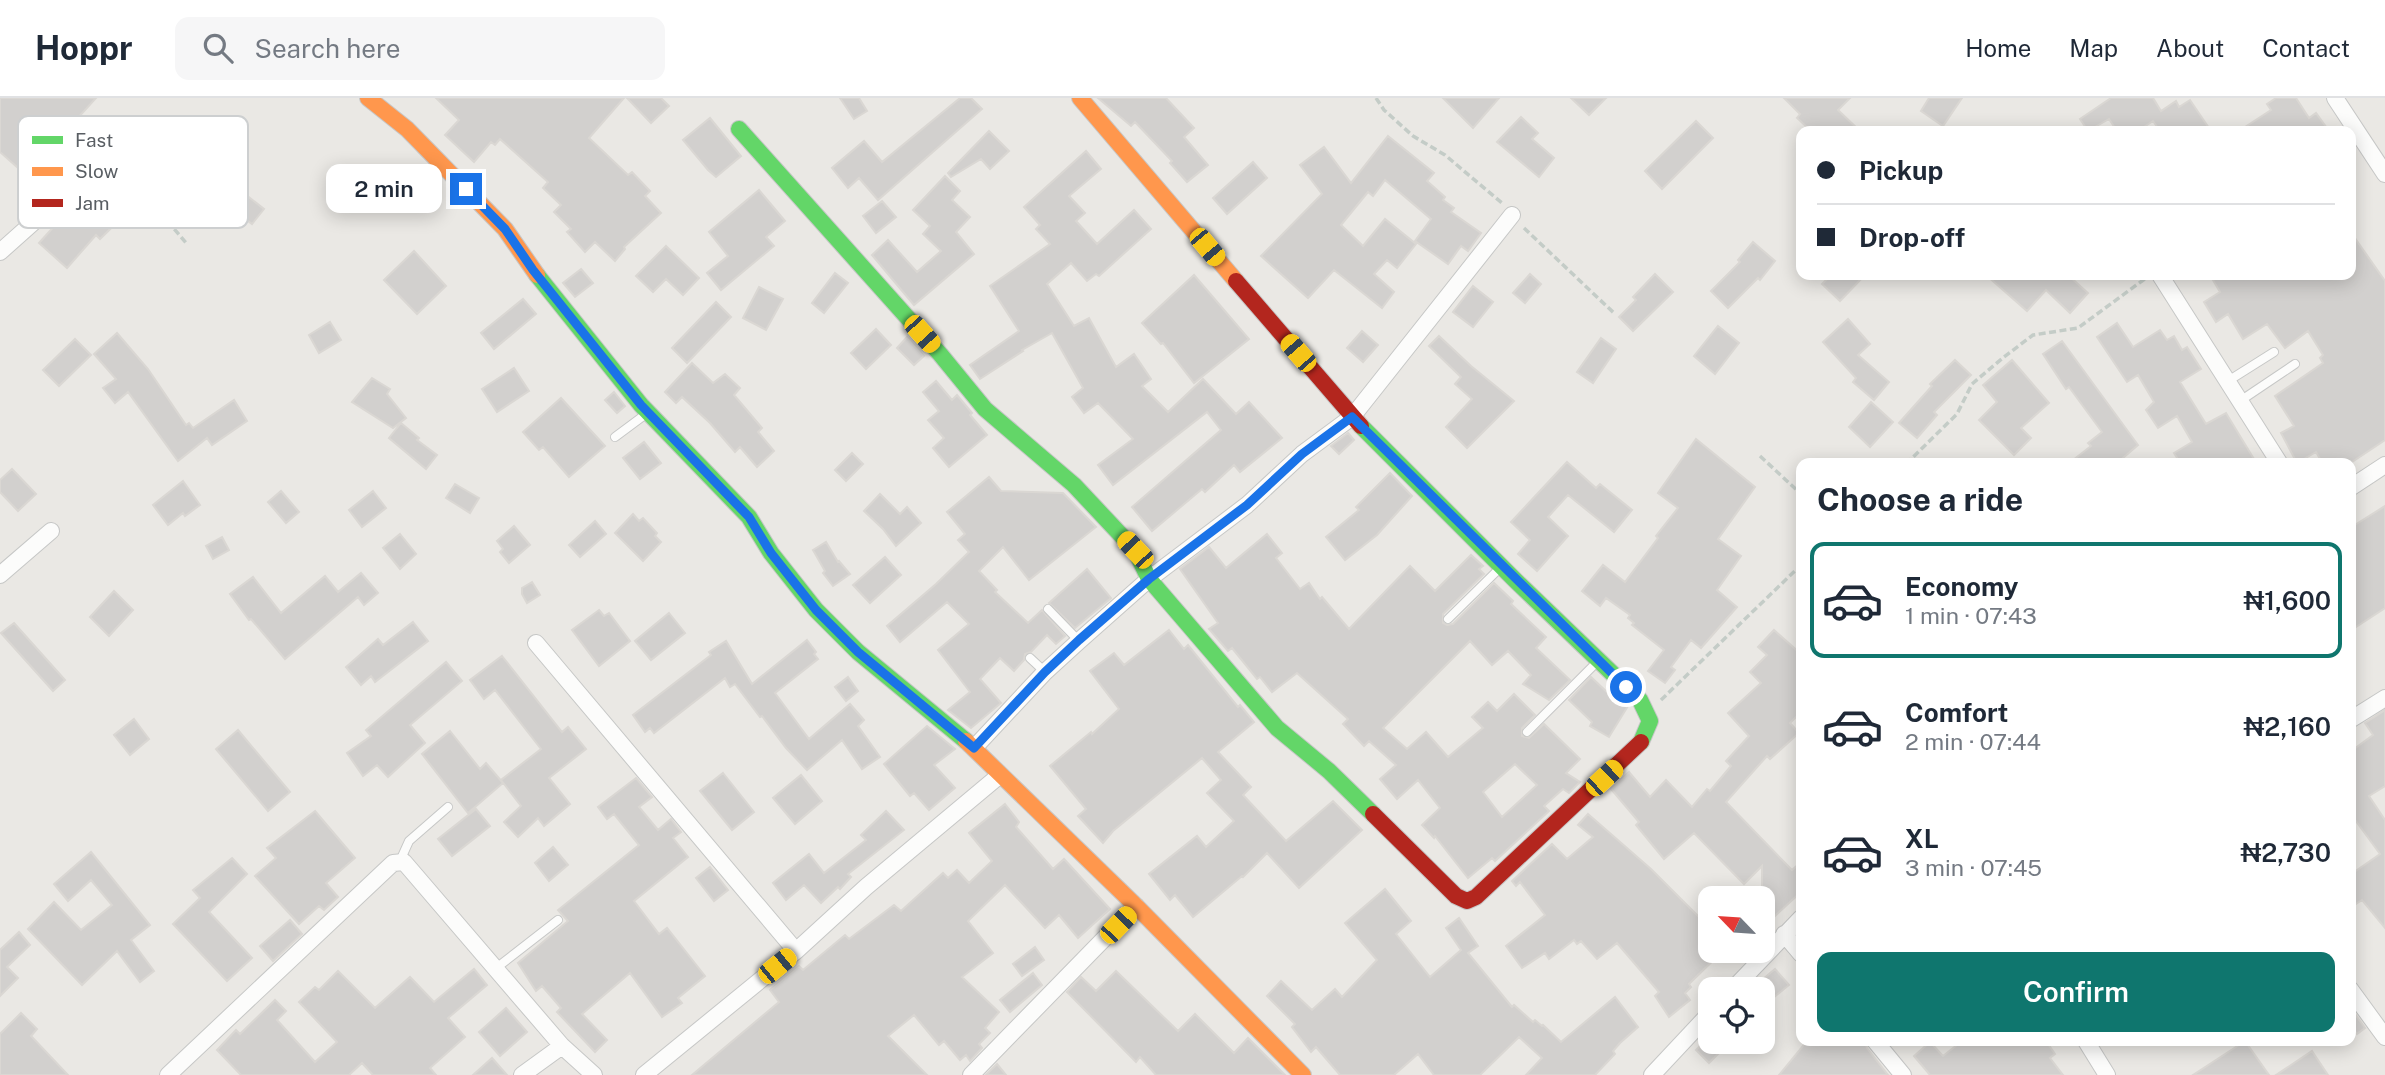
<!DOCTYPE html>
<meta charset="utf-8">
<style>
body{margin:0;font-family:"Public Sans",sans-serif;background:#f6f6f7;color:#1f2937;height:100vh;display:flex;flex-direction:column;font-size:26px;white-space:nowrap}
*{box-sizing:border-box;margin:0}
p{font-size:23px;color:#747a83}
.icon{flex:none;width:38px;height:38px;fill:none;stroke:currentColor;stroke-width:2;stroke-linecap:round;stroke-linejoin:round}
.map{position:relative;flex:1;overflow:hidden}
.sheet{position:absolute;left:1796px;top:360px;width:560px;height:588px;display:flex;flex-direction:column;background:#fff;border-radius:14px;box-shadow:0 4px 18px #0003}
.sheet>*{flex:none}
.hud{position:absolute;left:1796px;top:28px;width:560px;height:154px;border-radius:14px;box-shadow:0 4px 18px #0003;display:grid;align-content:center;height:154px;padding:0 21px;background:#fff}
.needle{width:46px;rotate:295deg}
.controls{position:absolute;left:1698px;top:788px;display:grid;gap:14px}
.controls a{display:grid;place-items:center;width:77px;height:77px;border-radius:14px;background:#fff;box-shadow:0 4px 18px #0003;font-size:35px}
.end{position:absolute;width:32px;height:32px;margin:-16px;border:9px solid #1a73e8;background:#fff;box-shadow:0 0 0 4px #fff}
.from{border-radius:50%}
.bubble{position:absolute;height:49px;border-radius:14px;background:#fff;box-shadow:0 4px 18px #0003;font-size:23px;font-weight:600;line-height:49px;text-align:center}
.car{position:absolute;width:21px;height:42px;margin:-21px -10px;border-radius:9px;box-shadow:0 0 5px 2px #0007;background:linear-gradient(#f5c518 24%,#345 0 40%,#f5c518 0 76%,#345 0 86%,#f5c518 0)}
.hud b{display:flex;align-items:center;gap:24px;height:66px;font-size:26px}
.hud b+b{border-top:2px solid #e0e1e3}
.hud i{width:18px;height:18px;background:#1f2937}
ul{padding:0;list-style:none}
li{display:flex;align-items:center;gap:21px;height:116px;margin:0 14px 10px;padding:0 7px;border:4px solid transparent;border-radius:14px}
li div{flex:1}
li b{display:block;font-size:26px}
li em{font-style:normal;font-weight:600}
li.on{border-color:#0f766e}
li>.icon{width:63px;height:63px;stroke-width:1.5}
h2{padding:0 21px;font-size:32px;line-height:84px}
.button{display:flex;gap:14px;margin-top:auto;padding:14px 21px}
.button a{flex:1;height:80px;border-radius:14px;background:#0f766e;color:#fff;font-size:28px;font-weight:600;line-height:80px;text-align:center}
header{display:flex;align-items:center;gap:42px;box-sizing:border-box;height:98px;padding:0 35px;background:#fff;border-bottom:2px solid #e0e1e3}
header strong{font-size:33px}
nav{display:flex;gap:38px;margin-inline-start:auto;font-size:24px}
.search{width:490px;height:63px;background:#f6f6f7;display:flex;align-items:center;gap:18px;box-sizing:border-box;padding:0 24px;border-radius:14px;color:#747a83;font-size:26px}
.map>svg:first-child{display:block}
.building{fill:#d2d0ce;stroke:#dad7d3;stroke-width:2;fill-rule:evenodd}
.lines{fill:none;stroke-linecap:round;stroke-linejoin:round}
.lane-casing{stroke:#c6c7c6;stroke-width:10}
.street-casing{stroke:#c6c7c6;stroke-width:18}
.fast-casing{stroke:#c7c7c7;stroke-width:18}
.slow-casing{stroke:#c7c7c7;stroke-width:18}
.jam-casing{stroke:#c7c7c7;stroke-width:18}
.path{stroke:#c4ccc7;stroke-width:3.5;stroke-dasharray:7 3.5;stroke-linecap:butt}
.lane{stroke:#fcfcfb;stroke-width:8}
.street{stroke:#fcfcfb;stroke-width:16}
.fast{stroke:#63d668;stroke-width:16}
.slow{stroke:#ff974d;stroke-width:16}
.jam{stroke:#b3261e;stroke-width:16}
.route{stroke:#1a73e8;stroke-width:9}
.key{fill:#fff;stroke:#cdcfd0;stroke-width:2}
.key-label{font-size:19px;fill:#595e63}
</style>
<header>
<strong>Hoppr</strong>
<div class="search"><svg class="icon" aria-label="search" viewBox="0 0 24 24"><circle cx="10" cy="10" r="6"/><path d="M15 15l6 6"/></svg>Search here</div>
<nav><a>Home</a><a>Map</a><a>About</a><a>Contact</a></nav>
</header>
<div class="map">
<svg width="2385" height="977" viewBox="0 0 2385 977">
<rect width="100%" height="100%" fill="#eae8e4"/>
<path class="building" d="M0 0H96L26 77 0 54Z
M436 0H624L589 40 628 77 632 74 650 93 645 98 661 115 624 149 625 151 615 163 595 144 585 154 567 134 571 131 554 114 561 107 543 90 548 84 500 41 495 47 491 44 474 64 445 37 459 22Z
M627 0H661L669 8 651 25Z
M840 0H859L867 13 854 21Z
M960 0H971L982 11 878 102 859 80 848 90 832 70 864 43 882 64Z
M1098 0H1166L1194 30 1184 39 1208 67 1187 84 1170 65 1172 63 1135 24 1131 28Z
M1443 0H1499L1473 30Z
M1571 0H1606L1589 17Z
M1784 0H1850L1838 12 1860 33H1811L1797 20 1800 16Z
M1929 0H1962L1943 28 1921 13Z
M2111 0H2153L2161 13 2176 3 2179 9 2190 2 2211 33H2160L2153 23 2138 33H2117L2109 21 2088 33 2080 21Z
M2276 0H2296L2309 20 2316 15 2329 33H2239L2271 12 2267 6Z
M1521 19 1538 35 1532 41 1554 60 1539 79 1497 44Z
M710 20 741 58 716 79 708 72 683 42Z
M1696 23 1713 40 1662 91 1645 73Z
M989 33 1009 53 990 71 981 61 951 79 948 75Z
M1388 38 1434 75 1427 83 1445 99 1443 102 1454 110 1451 114 1481 135 1468 153 1461 148 1448 166 1415 143 1431 121 1385 82 1373 98 1368 94 1341 127 1363 148 1385 121 1416 146 1397 170 1387 162 1374 176 1394 194 1382 210 1334 172 1308 200 1261 158 1322 96 1300 67 1324 49 1351 85Z
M1086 53 1101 71 1069 98 1085 115 1076 123 1097 146 1134 112 1151 131 1099 178 1096 176 1087 183 1071 165 1047 186 1074 228 1089 220 1116 269 1134 256 1151 281 1142 288 1168 314 1203 281 1236 316 1249 304 1282 340 1240 374 1234 367 1205 394 1202 391 1152 433 1132 409 1221 332 1207 314 1113 387 1098 367 1133 341 1098 305 1084 315 1072 299 1083 290 1052 235 1022 252 1023 253 980 281 970 267 1019 233 990 188 1050 146 1036 131 1040 127 1024 109Z
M1253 64 1267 80 1227 116 1213 100Z
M119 78 141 101 100 141 96 137 67 170 39 145 68 113 65 110 96 82 105 92Z
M945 78 960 93 952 102 970 119 956 134 974 156 914 207 872 157 888 142 917 174 941 153 923 136 930 128 913 112Z
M759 92 785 123 766 139 774 148 721 192 707 175 728 158 709 134Z
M245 96 264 111 252 126 234 112Z
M882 103 896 119 876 135 863 118Z
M2350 133 2385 183V342L2349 366H2323L2316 354 2297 365 2281 335 2294 328 2275 298 2323 265 2320 260 2323 257 2308 233 2285 250 2267 226 2243 241 2228 216 2216 224 2204 204 2220 194 2210 177H2350Z
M1753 144 1775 163 1760 182 1758 180 1728 210 1711 193 1740 164 1738 162Z
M666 148 699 180 683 197 666 181 653 194 636 178Z
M414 153 446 188 417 216 384 182Z
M581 171 593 185 575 199 563 185Z
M835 175 848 185 824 215 812 205Z
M1530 176 1541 186 1525 205 1513 195Z
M1655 176 1673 194 1633 233 1619 219 1636 202 1633 199Z
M1194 177 1249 241 1194 285 1163 245 1161 246 1142 225Z
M1831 177H1865L1840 203 1822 186Z
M1986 177H2068L2088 195 2070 215 2046 192 2027 213Z
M1473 188 1493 204 1473 229 1453 214Z
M759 189 783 201 766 232 743 220Z
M523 201 536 216 494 251 481 235Z
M716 204 731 219 687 265 672 250Z
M1848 221 1870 246 1858 257 1889 284 1874 302 1853 284 1856 280 1823 244Z
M330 224 341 242 319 255 309 237Z
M2117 225 2133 249 2160 232 2167 242 2174 238 2182 252 2187 249 2201 271 2180 284 2206 326 2226 315 2257 366H2181L2174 355 2192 344 2177 318 2158 330 2146 312 2154 304 2138 277 2127 284 2097 239Z
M1718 228 1739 245 1715 276 1694 258Z
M876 231 891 247 866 271 851 255Z
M1362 233 1378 247 1363 264 1347 250Z
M117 235 148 271 186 327 189 325 193 330 234 302 247 323 212 347 207 340 178 363 128 294 115 305 103 290 116 281 94 256Z
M1439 238 1471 268 1514 303 1467 350 1446 329 1472 301 1455 286 1461 279 1429 248Z
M907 239 924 258 914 267 897 250Z
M1601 240 1616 251 1593 285 1577 274Z
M75 241 91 257 59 288 43 272Z
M2062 243 2138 347 2116 366H2068L2091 348 2088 345 2102 334 2069 289 2066 291 2043 256Z
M1955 262 1971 277 1934 314 1937 317 1917 340 1899 325 1932 288 1930 286Z
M2012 262 2049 305 2021 330 2031 340 2014 357 1979 322 1997 304 1983 287Z
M692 265 713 285 725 276 740 290 734 297 762 330 758 334 774 353 757 369 740 349 735 354 710 325 682 299 676 305 665 294Z
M514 270 529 293 497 314 482 291Z
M372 280 390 291 387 296 406 320 393 330 352 304Z
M936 283 952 302 957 297 972 315 970 317 987 337 949 369 933 350 944 340 928 322 939 313 923 294Z
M614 294 625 308 617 315 605 302Z
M561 300 605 348 569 379 543 349 539 352 523 334Z
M1871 304 1893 324 1870 349 1849 329Z
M401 325 419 340 417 342 437 357 426 371 389 340Z
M1348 335 1354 342 1339 356 1331 348Z
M1696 341 1755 389 1718 441 1741 458 1717 492 1737 509 1701 550 1691 542 1671 569 1675 572 1665 585 1648 573 1664 552 1632 527 1634 525 1628 520 1630 517 1606 500 1600 508 1582 493 1603 467 1625 484 1658 440 1656 438 1678 410 1658 395Z
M644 344 661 365 640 381 623 360Z
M852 355 863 366 846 383 835 372Z
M1567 364 1596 390 1600 386 1632 412 1614 434 1568 397 1548 419 1568 438 1537 473 1518 456 1530 442 1511 424Z
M12 371 36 396 18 413 0 394V382Z
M1390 375 1412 398 1377 437 1345 462 1326 439 1359 412 1356 409Z
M989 379 1001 393 1063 395 1096 429 1029 482 1003 449 979 473 997 492 995 494 1028 525 1042 512 1065 538 1056 546 1047 537 1031 554 1025 556 1024 562 1014 573 1000 560 980 581 1001 605 971 630 948 612 970 594 938 552 969 526 947 504 900 544 887 528 936 486 969 454 958 442 965 436 947 414Z
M183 383 200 407 185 418 183 415 168 427 153 407Z
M455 386 479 400 470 415 446 400Z
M281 393 299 414 286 425 268 404Z
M373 393 386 410 362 429 349 412Z
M880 396 900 416 907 409 921 425 896 448 883 431 864 413Z
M2385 408V510L2350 533V430Z
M633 416 639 423 643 420 657 435 655 438 661 444 643 463 615 435Z
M595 423 606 436 580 459 569 447Z
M514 428 530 447 509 465 500 454 503 451 497 443Z
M400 436 416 456 400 471 383 450Z
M1267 436 1282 455 1276 460 1300 491 1309 485 1320 501 1322 499 1349 531 1410 468 1435 493 1471 457 1483 468 1479 471 1484 476 1443 516V525L1447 527 1453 526 1494 485 1513 503 1511 506 1546 539 1536 550 1570 582 1549 602 1523 586 1531 577 1508 553 1492 567 1470 543 1383 630 1407 651 1426 634 1448 659 1483 630 1472 619 1488 604 1497 613 1514 596 1535 617 1522 630V638L1529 640 1544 626 1580 661 1566 675 1580 684 1569 695 1563 691 1544 708 1549 713 1495 763 1492 760 1468 780 1435 738 1434 740 1422 727 1440 710 1418 682 1397 701 1380 681 1396 667 1369 643 1364 648 1343 626 1348 621 1297 575 1272 594 1260 579 1257 581 1232 550 1228 553 1209 531 1218 525 1180 471 1209 449 1226 470ZM1515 666 1537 687 1502 719 1483 694Z
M222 439 229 452 213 461 206 448Z
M826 444 838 464 839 463 850 476 833 488 823 475 825 473 813 452Z
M885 459 901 477 870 505 853 487Z
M1087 471 1111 500 1075 530 1049 505Z
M361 475 378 495 364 507 358 499 285 561 251 521 249 522 230 496 253 479 281 515 325 478 338 494Z
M532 484 540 497 527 505 522 496V490Z
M114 493 133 512 109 538 90 519Z
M599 512 604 518 609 515 630 543 599 568 572 532Z
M669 515 685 535 651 562 635 543Z
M413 524 428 543 375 584 371 578 361 587 346 569 378 541 383 547Z
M14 525 65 582 53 593 1 535Z
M1169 532 1184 551 1188 547 1238 609 1240 607 1254 624 1218 654 1251 689 1243 697 1286 743 1333 703 1362 732 1299 790 1267 755 1243 779 1242 778 1193 819 1175 797 1170 802 1149 776 1197 738 1206 749 1234 723 1207 695 1221 682 1202 660 1113 733 1103 745 1078 718 1086 711 1050 668 1091 634 1092 636 1119 611 1090 573 1114 555 1124 567Z
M1774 532 1801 556V614L1790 625 1799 635 1770 661 1767 658 1726 704 1792 772 1801 764V794L1762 830V768L1744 786 1694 735 1664 761 1636 727 1639 724 1611 691 1629 674 1650 699 1666 682 1692 709 1707 691 1710 693 1731 668 1726 663 1749 638 1728 615 1761 585 1750 574 1767 557 1758 549Z
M807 542 816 554 814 556 818 561 775 595 809 641 850 606 864 622 858 628 880 659 862 671 842 642 807 672 786 650 762 618 760 619 735 586 730 589 725 580 654 635 650 630 645 634 633 617 711 557 709 554 726 543 752 586Z
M502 558 562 634 568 629 586 651 549 680 570 706 544 728 538 720 518 739 504 724 521 708 501 682 541 651 495 592 484 601 470 582Z
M446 564 462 583 410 627 425 645 388 679 377 667 363 678 347 655 371 638 366 632Z
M848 579 858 593 846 603 835 589Z
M1591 579 1609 596 1612 593 1628 608 1609 639 1590 628 1592 624 1569 602Z
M2385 612V688L2369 698 2385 722V830L2362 802 2350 810V777L2380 756 2350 715V654L2373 637 2365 625Z
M134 621 149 641 130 657 114 637Z
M927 628 955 651 934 667 955 690 929 712 914 695 910 698 884 666Z
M238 632 290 694 268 713 216 651Z
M450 633 480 671 486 665 503 685 468 715 422 656Z
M723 675 754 714 732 732 700 693Z
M801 677 822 703 795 726 773 700Z
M636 680 652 699 639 709 658 732 671 721 681 734 673 740 688 759 634 803 659 836 667 830 705 878 678 900 682 905 662 919 630 875 582 916 607 942 595 954 557 914 561 910 542 888 536 893 518 865 568 823 558 812 639 747 614 716 607 721 598 709Z
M1005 706 1019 724 1016 729 1053 771 1064 761 1110 811 1078 840 1059 817 1045 830 1005 787 968 823 993 855 962 879 999 914 985 930 990 935 979 946 982 950 970 963 966 957 960 962 944 943 939 947 914 917 888 938 927 977H692L779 904 770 892 799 868 803 872 845 837 849 841 894 807 901 813 943 775 948 780 957 772 969 785 992 763 969 735Z
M476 711 490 728 452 758 438 741Z
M315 713 355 760 326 785 338 799 324 812 319 808 299 826 255 778 276 760 267 750Z
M886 713 904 732 848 776 851 779 840 791 838 789 821 805 804 787 786 802 773 785 809 756 824 775 866 742 861 737Z
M1588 716 1651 771 1710 830V852H1724L1689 886 1691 889 1685 895 1690 902 1669 919 1655 898 1659 894 1617 845 1597 861 1581 843 1577 846 1574 842 1549 861 1545 855 1522 870 1506 848 1545 817 1520 784 1516 788 1512 783 1552 746 1567 761 1593 739 1578 727Z
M553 749 568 767 549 783 535 765Z
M91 754 150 827 131 842 154 873 140 884 117 853 82 887 28 831 54 804 81 832 112 807 91 782 68 803 54 786Z
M232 760 247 776 209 814 252 860 227 883 173 826 200 800 193 792Z
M710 769 728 792 714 803 696 780Z
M1385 791 1411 823 1396 836 1430 879 1461 852 1446 830 1459 820 1478 848 1468 855 1512 909 1514 907 1533 924 1535 922 1542 928 1543 927 1561 944 1615 899 1638 929 1620 945 1613 953 1615 956 1595 977H1526L1542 960 1519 939 1480 977H1434L1418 956 1394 977H1340L1316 949 1311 954 1292 929 1295 926 1267 898 1281 883 1312 912 1335 891 1342 899 1377 862 1345 825Z
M290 822 302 836 273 863 260 848Z
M19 834 30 847 7 869 18 880 0 898V852Z
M1035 849 1044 862 1022 878 1013 866Z
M474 871 487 887 448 920 465 939 430 970 436 977H373L362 965 349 977H241L217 952 236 932 240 936 275 902 286 913 277 922 315 964 337 944 299 904 315 889 319 892 338 873 375 910 410 879 434 904Z
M1775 871 1789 887 1762 909V882Z
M1116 873 1178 933 1195 916 1234 955 1248 940 1285 977H1156L1140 959 1136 964 1067 894 1081 879 1096 893Z
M1033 875 1042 887 1010 914 1000 902Z
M2350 909 2365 930 2357 936 2350 926Z
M506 910 527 934 500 958 479 934Z
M21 915 37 931 31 938 68 977H0V936Z
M1709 939 1710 943H1714L1722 952 1709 965 1696 952Z
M1807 943H1865L1867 950 1888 977H1779Z
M1962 943H2046L2055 956 2050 960 2063 977H1930L1914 958 1930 944 1943 958Z
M2245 943 2269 977H2193Z
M2312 953 2328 977H2276Z
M492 960 507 977H473Z
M997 966 1006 977H986Z"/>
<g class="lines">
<g class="lane-casing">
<path id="lane" d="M2228 283 2274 254
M2240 303 2295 266
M615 339 646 316
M1048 511 1079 543
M1448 521 1501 469
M1030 560 1045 574
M1527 634 1597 564
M400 763 409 743 448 709
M495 871 558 822"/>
</g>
<g class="street-casing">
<path id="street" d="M2335 0 2385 76
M0 154 111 55
M2160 177 2280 366
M2350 390 2385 367
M0 477 51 433
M536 545 796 853
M2350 622 2385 600
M974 650 1045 574 1079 543 1149 481 1247 407 1302 356 1352 319 1512 117
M1784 836 1801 856
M1733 891 1801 820
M2350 891 2385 939
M1875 943 1903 977
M2086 943 2107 977
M168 977 393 765 404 764 562 948 594 977
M522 977 562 948
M644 977 796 853 866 789 1000 677
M971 977 1136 808
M1652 977 1710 915"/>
</g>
<g class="fast-casing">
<path id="fast" d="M739 31 940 256 985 311 1074 387 1135 452 1149 481 1277 630 1329 673 1373 716
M537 177 641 307 749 419 771 455 816 512 858 554 966 643
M1361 328 1516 483 1640 602 1650 623 1641 644"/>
</g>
<g class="slow-casing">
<path id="slow" d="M368 0 407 31 505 131 537 177
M1080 0 1236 183
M966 643 1136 808 1303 977"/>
</g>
<g class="jam-casing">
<path id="jam" d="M1236 183 1361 328
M1373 716 1456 798 1467 803 1476 799 1641 644"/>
</g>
<path class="path" d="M1376 0 1384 12 1413 38 1445 57 1502 105
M122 43 140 24
M120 67 187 146
M1524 130 1615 216
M1760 358 1801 396
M1906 366 1957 316 1972 286 2004 259 2033 237 2078 230 2146 180
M1661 602 1801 467"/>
<use href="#lane" class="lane"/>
<use href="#street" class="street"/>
<use href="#fast" class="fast"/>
<use href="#slow" class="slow"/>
<use href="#jam" class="jam"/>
</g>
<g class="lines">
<path class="route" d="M466 91 505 131 533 172 641 307 749 419 771 455 816 512 858 554 974 650 1045 574 1079 542 1149 481 1247 407 1302 356 1352 319 1626 589"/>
</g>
<rect x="18" y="18" width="230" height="112" rx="10" class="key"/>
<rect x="32" y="38" width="31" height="8" fill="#63d668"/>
<rect x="32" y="69" width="31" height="9" fill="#ff974d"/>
<rect x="32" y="101" width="31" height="8" fill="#b3261e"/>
<g class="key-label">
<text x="75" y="49">Fast</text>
<text x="75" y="80">Slow</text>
<text x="75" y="112">Jam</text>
</g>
</svg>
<div class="controls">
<a><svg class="needle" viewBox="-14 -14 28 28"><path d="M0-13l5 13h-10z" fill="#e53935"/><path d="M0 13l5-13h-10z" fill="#747a83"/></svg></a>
<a><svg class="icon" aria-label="locate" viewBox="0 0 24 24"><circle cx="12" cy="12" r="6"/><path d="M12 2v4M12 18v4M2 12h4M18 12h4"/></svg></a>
</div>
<i class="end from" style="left:1626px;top:589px"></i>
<i class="end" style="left:466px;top:91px"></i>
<div class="bubble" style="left:326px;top:66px;width:116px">2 min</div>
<i class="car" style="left:1207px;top:149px;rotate:140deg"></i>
<i class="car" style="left:922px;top:236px;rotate:138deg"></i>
<i class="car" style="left:1298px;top:255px;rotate:319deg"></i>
<i class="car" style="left:1135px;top:452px;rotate:317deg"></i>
<i class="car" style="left:1604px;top:680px;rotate:47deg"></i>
<i class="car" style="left:1118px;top:827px;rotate:44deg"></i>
<i class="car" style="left:777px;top:868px;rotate:51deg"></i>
<div class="hud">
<b><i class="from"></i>Pickup</b>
<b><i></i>Drop-off</b>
</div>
<section class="sheet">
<h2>Choose a ride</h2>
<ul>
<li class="on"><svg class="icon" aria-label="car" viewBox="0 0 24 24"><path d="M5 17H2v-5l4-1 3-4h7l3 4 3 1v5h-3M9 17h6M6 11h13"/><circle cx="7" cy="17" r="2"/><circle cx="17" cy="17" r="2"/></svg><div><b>Economy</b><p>1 min · 07:43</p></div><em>₦1,600</em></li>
<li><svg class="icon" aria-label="car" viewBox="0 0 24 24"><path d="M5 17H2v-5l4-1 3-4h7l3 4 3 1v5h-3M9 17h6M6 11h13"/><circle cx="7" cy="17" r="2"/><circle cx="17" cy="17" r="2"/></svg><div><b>Comfort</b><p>2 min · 07:44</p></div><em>₦2,160</em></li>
<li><svg class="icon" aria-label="car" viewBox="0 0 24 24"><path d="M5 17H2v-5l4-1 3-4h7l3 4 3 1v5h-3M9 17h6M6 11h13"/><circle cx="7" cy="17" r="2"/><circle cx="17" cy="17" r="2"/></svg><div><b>XL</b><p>3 min · 07:45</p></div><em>₦2,730</em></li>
</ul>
<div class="button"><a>Confirm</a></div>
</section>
</div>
